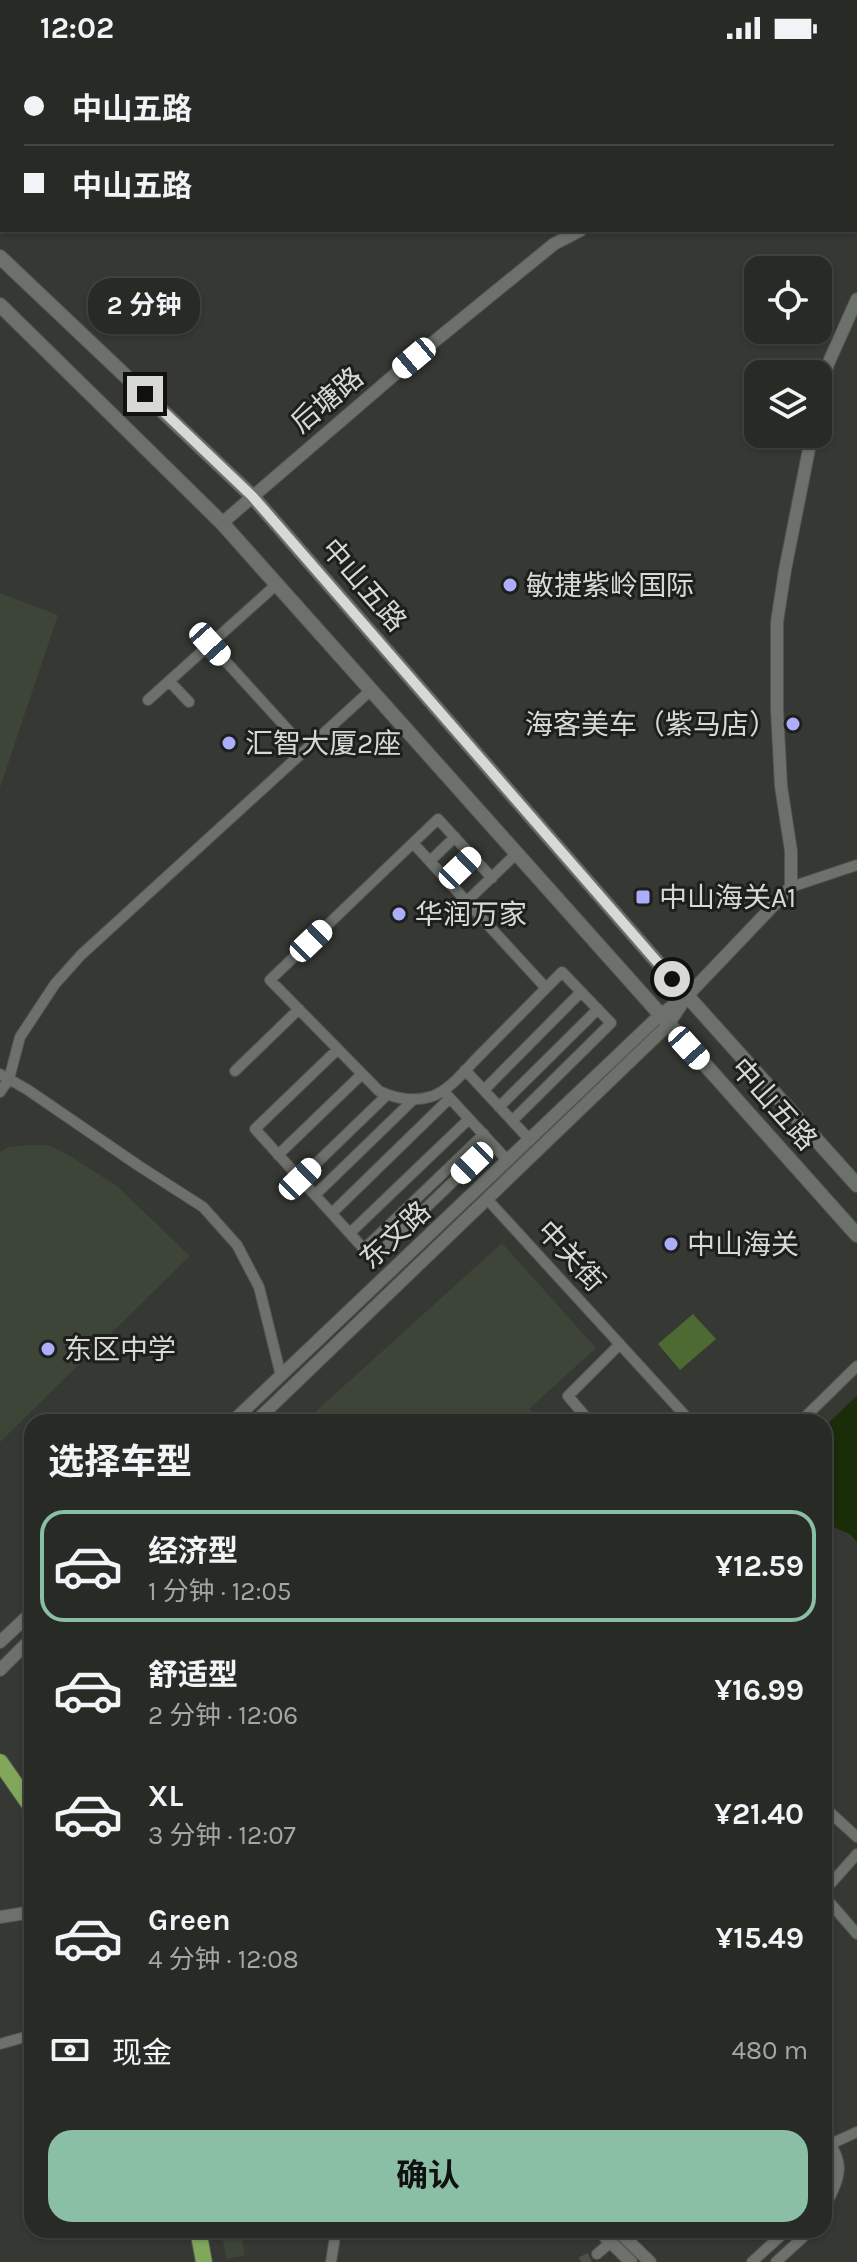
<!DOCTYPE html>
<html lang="zh">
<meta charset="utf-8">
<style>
body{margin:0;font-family:Karla,"Noto Sans SC",sans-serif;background:#30322e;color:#f1f3f6;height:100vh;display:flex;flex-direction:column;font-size:30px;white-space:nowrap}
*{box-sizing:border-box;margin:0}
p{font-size:26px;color:#a5a7a7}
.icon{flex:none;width:44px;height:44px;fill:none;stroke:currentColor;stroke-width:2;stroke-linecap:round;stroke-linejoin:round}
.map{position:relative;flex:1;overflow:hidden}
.drawer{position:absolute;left:24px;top:1358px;width:808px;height:824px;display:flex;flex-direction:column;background:#282a26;border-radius:24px;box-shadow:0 2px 6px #0004,0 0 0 2px #444643}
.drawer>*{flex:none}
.guide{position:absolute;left:0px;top:0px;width:858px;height:176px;box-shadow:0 2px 6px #0004,0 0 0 2px #444643;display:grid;align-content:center;height:176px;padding:0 24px;background:#282a26}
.buttons{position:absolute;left:744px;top:200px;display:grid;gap:16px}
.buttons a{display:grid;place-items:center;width:88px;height:88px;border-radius:16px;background:#282a26;box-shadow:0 2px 6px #0004,0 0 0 2px #444643;font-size:40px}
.end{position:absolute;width:36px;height:36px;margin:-18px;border:10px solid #d7d9d5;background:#111;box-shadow:0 0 0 4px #111}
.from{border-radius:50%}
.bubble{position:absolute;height:56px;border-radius:24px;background:#282a26;box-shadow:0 2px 6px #0004,0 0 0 2px #444643;font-size:26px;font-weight:700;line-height:56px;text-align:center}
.car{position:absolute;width:24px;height:48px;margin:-24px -12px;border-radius:10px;box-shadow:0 0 6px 2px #0007;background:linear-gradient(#fff 24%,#345 0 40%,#fff 0 76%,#345 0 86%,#fff 0)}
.guide b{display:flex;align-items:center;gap:28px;height:76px;font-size:30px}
.guide b+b{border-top:2px solid #444643}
.guide i{width:20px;height:20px;background:#f1f3f6}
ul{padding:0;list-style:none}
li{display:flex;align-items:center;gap:24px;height:112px;margin:0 16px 12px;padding:0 8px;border:4px solid transparent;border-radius:24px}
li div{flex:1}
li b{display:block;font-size:30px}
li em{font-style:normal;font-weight:700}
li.selected{border-color:#8abfa5}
li>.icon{width:72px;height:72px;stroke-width:1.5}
h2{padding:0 24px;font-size:36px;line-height:96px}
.pay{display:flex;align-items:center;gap:20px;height:88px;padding:0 24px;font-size:30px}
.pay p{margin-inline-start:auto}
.button{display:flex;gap:16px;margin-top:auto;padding:16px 24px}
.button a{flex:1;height:92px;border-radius:24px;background:#8abfa5;color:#111;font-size:32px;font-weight:700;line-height:92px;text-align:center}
.status{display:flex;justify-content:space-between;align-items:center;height:56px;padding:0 40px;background:#282a26;direction:ltr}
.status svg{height:22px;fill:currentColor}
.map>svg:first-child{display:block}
.built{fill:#3d4438}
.green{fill:#4d6a32}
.water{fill:#1a2c08}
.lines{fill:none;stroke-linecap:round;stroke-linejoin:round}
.river{stroke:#1a2c08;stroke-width:20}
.minor-tunnel{stroke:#4d504b;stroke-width:10;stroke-dasharray:10 5;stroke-linecap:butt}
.minor-casing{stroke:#51544e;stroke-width:12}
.tertiary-casing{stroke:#51544e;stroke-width:14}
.secondary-casing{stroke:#51544e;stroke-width:16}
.primary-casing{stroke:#51544e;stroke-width:18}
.minor{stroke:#6d716b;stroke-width:10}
.tertiary{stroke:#6d716b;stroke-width:12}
.secondary{stroke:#6d716b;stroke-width:14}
.primary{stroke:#81a75b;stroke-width:16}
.route{stroke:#d7d9d5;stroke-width:10}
.poi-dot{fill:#adaefb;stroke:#1d1f1c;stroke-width:3}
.labels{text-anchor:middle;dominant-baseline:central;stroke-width:6;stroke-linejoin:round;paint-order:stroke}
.street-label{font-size:28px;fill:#d7d9d5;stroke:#1d1f1c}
.poi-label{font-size:28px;fill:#d7d9d5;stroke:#1d1f1c;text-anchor:start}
</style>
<div class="status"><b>12:02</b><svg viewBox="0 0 49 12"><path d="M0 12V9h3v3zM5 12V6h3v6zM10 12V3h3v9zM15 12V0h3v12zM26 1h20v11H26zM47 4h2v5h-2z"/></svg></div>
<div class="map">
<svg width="857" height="2206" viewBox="0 0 857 2206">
<rect width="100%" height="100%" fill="#353833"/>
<path class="built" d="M0 537 58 559 0 732Z
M28 1089H48L70 1100 117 1130 190 1200 0 1386V1096L8 1091Z
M502 1187 596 1292 529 1353 541 1366H304Z
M221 2174H241L245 2200 226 2203Z"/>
<path class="green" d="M693 1258 716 1283 680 1314 658 1288Z"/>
<path class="water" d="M857 1340V1486L850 1478 824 1467V1371Z"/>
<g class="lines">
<path class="river" d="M204 2 207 0"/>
<path class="minor-tunnel" d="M581 2206 597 2198"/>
<g class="minor-casing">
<path id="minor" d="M845 0 848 2
M162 2 165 0
M226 2 230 0
M856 9 857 10
M0 114H2
M210 588 290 676
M169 625 189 646
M148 644 277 528
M413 787 438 763 492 822
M430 805 455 781
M447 824 472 800
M791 831 857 809
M466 846 516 798
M338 993 255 1073 373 1203 492 1088
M465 1014 530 1084
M235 1015 299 953
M0 1018 9 1023 0 1036
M484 1034 581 936
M447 1039 508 1105
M499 1051 598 953
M512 1065 611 967 562 916C534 944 507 972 479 1000 466 1013 451 1033 433 1040 415 1046 396 1043 379 1035L270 924 413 787 546 932
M278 1099 362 1018
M300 1123 387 1039
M315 1139 414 1043
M487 1143 691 1366
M332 1157 450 1042
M350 1177 469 1063
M364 1193 484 1078
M281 1320 259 1231 237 1189 203 1151 139 1110 28 1034 9 1023 20 981 55 928 81 899 371 634
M590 1366 568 1340 620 1288
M800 1366 857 1310
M824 1751 857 1781
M824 1835 857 1798
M824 1840 857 1878
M0 1988 32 1979
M824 2033 826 2038
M824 2080C848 2108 839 2123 824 2153
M824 2091 857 2076
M597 2198 611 2186
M331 2206 336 2174
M752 2206 787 2174
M776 2206 811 2174"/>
</g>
<g class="tertiary-casing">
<path id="tertiary" d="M22 2 23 0
M856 33 857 32
M0 105 2 100
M818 352 828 308 857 243
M222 467 414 302 554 188 581 174
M232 1366 660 959 681 944
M255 1366 668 969 687 940 791 831V795L781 730 777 653V566L785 514 812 378
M0 1586 32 1556
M0 1614 32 1582
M0 1861 32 1856
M598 2174 631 2206
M617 2174 650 2206"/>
</g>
<g class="secondary-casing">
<path id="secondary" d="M0 201 252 440 672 923 857 1129
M0 249 222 467 857 1179"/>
</g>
<g class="primary-casing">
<path id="primary" d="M0 1706 32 1752
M198 2174 204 2206"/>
</g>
<use href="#minor" class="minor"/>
<use href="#tertiary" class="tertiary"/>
<use href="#secondary" class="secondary"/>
<use href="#primary" class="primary"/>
</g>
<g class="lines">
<path class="route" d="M145 338 252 440 672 923"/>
</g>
<g class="poi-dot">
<circle cx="510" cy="529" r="8"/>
<circle cx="793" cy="668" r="8"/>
<circle cx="229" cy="687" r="8"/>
<rect x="635" y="833" width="16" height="16" rx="4"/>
<circle cx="399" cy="858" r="8"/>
<circle cx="671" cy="1188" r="8"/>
<circle cx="48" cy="1293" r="8"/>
</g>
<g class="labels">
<g class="street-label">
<text transform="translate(327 344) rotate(-40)">后塘路</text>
<text transform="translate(364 529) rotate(49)">中山五路</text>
<text transform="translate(774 1048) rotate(48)">中山五路</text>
<text transform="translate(395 1179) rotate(-43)">东文路</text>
<text transform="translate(571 1200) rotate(47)">中关街</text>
</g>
<g class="poi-label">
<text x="526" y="529">敏捷紫岭国际</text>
<text x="777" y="668" text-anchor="end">海客美车（紫马店）</text>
<text x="245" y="687">汇智大厦2座</text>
<text x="659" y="841">中山海关A1</text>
<text x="415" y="858">华润万家</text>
<text x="687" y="1188">中山海关</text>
<text x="64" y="1293">东区中学</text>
</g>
</g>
</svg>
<div class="buttons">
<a><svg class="icon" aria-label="locate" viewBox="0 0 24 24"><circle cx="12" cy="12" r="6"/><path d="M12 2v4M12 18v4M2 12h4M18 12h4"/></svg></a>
<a><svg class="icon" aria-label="layers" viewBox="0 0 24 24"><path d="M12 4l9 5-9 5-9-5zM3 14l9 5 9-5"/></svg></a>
</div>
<i class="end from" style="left:672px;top:923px"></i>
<i class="end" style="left:145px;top:338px"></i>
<div class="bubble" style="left:88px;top:222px;width:112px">2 分钟</div>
<i class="car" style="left:414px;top:302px;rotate:230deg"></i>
<i class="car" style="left:210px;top:588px;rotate:138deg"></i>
<i class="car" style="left:460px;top:812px;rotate:46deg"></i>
<i class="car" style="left:311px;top:885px;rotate:46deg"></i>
<i class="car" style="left:689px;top:992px;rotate:138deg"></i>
<i class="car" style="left:472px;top:1107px;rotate:226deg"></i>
<i class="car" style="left:300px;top:1123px;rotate:46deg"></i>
<div class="guide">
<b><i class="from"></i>中山五路</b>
<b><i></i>中山五路</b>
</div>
<section class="drawer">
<h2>选择车型</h2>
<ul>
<li class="selected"><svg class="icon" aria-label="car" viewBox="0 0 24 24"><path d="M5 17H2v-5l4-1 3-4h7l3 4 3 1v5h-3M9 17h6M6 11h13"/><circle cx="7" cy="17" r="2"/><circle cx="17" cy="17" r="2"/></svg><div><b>经济型</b><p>1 分钟 · 12:05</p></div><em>¥12.59</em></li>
<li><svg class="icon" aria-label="car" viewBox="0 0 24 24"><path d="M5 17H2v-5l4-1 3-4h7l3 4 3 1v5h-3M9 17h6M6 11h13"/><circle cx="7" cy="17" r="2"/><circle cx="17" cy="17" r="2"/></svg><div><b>舒适型</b><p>2 分钟 · 12:06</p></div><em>¥16.99</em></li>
<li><svg class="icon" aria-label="car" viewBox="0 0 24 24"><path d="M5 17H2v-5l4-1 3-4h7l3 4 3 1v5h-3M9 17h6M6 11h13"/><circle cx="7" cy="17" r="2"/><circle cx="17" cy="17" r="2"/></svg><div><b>XL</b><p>3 分钟 · 12:07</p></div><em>¥21.40</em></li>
<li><svg class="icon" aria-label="car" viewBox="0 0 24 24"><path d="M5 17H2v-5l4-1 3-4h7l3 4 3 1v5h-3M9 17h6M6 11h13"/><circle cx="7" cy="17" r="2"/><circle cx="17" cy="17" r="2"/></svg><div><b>Green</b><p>4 分钟 · 12:08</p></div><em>¥15.49</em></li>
</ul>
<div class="pay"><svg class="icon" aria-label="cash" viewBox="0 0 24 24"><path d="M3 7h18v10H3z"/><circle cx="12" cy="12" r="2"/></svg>现金<p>480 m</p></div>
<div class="button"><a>确认</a></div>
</section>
</div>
